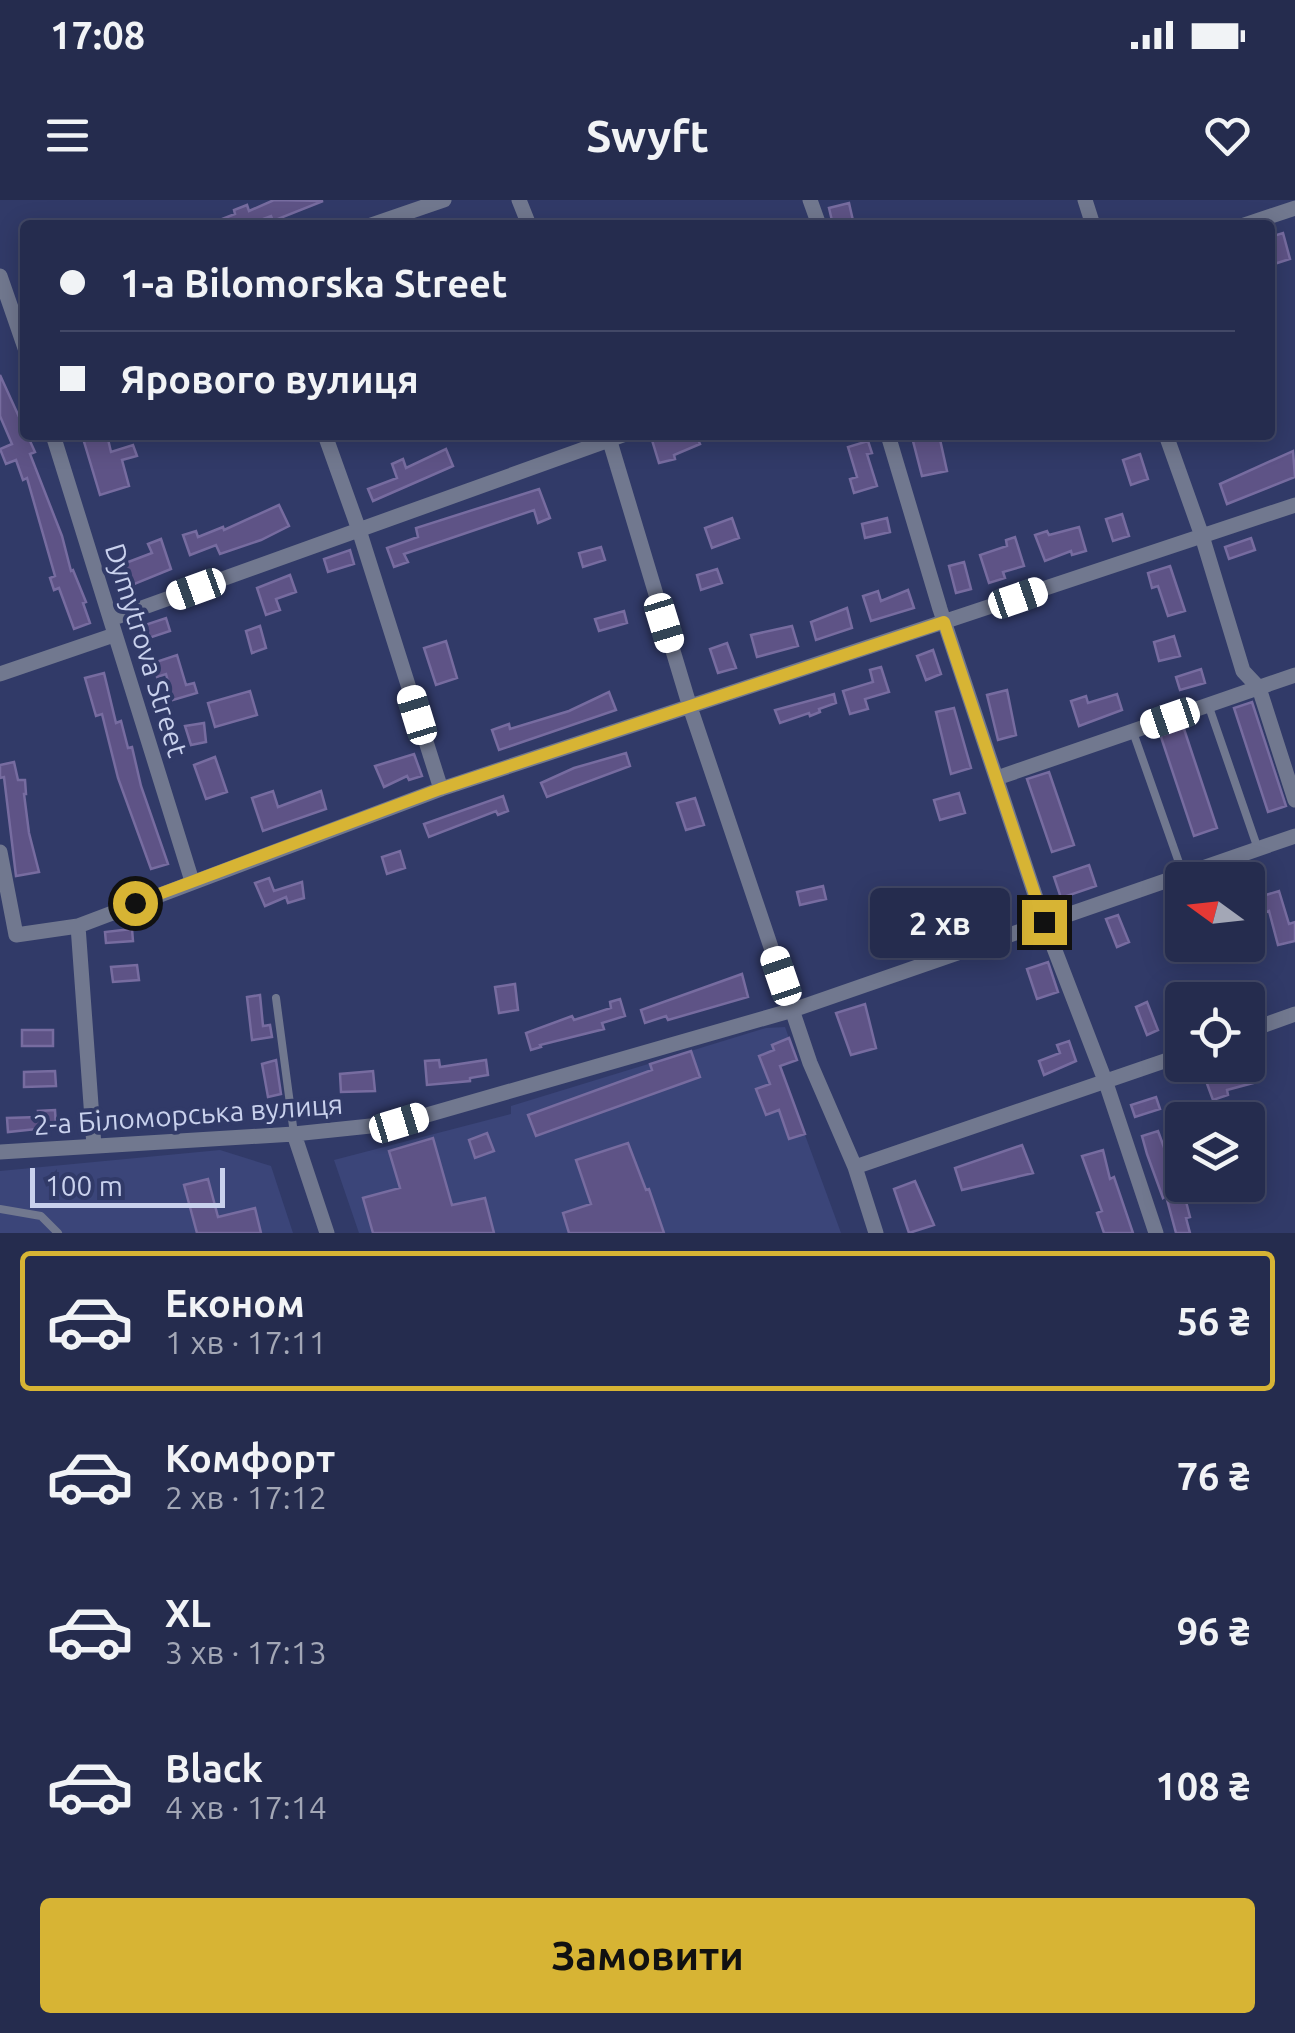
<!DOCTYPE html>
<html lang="uk">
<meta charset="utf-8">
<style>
body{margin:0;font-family:Ubuntu,sans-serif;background:#313858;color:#f1f3f6;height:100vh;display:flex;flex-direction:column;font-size:38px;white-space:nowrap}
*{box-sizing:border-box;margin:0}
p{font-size:32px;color:#a3a7b6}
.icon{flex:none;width:55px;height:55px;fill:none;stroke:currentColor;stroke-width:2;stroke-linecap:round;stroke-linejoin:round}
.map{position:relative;height:1033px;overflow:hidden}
.details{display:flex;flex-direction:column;background:#252c4e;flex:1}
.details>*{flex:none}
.top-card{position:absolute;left:20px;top:20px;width:1255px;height:220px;border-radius:10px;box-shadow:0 5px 25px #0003,0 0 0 2px #424866;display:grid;align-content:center;height:220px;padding:0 40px;background:#252c4e}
.needle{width:65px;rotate:285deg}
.fabs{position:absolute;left:1165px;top:662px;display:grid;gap:20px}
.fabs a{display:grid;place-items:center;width:100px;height:100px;border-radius:10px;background:#252c4e;box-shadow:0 5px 25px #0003,0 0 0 2px #424866;font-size:50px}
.scale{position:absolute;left:30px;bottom:25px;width:195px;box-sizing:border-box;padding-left:10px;border:5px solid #c9d1ed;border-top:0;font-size:28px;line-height:35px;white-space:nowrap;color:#c9d1ed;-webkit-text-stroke:8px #313a68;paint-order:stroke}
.end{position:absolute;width:45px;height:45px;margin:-22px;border:12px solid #d7b434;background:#111;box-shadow:0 0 0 5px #111}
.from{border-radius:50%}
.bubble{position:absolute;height:70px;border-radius:10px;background:#252c4e;box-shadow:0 5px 25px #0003,0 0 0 2px #424866;font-size:32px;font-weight:700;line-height:70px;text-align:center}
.car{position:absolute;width:30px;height:60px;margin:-30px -15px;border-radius:12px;box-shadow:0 0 8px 2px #0007;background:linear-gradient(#fff 24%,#345 0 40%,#fff 0 76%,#345 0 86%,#fff 0)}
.top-card b{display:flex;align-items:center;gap:35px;height:95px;font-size:38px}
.top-card b+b{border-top:2px solid #424866}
.top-card i{width:25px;height:25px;background:#f1f3f6}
ul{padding:18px 0 0;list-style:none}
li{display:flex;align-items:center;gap:30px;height:140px;margin:0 20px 15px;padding:0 20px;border:5px solid transparent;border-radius:10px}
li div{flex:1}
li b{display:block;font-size:38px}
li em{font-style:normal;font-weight:700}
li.active{border-color:#d7b434}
li>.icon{width:90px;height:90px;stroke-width:1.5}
.action{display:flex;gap:20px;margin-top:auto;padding:20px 40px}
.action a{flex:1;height:115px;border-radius:10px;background:#d7b434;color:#111;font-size:40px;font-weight:700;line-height:115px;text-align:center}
.status{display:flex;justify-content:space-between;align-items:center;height:70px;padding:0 50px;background:#252c4e;direction:ltr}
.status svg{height:28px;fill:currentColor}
header{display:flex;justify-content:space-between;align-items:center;height:130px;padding:0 40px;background:#252c4e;font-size:45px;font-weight:700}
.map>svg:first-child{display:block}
.built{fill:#3b4579}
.building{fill:#5e5386;stroke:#776ca0;stroke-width:2.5}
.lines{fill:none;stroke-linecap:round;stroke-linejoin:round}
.service{stroke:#71788f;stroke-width:8}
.minor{stroke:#71788f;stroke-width:15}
.route{stroke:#d7b434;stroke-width:12}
.labels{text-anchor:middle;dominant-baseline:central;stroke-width:8;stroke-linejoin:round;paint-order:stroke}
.street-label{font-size:28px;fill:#c9d1ed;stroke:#313a68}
</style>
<div class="status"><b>17:08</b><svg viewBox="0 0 49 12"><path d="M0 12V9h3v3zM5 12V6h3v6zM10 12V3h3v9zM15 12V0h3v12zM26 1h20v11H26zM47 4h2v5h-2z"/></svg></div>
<header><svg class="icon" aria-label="menu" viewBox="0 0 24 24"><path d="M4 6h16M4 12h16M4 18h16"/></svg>Swyft<svg class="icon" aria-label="heart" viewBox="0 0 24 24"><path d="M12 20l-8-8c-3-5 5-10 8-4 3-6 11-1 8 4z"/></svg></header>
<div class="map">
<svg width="1295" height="1033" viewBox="0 0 1295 1033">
<rect width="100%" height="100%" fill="#313a68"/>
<path class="built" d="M785 827 797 860 780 867 841 1033H359L334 960 511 914V906L766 828Z
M220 950 271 966 293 1033H0V971Z"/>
<path class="building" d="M274 0 323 1 273 21 271 16 247 25H207L235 14 234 10 247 5 249 11Z
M849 3 854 25H833L829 8Z
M1283 33 1290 59 1274 64 1270 37Z
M0 175 35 252 30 254 62 336 71 371 73 370 86 402 83 403 90 423 74 429 59 388 54 390 50 378 55 376 27 278 23 280 16 260 6 264 0 249 12 244 0 216Z
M82 235H107L111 252 133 245 137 256 122 260 129 286 100 295Z
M669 235H696L700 244 674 255 675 259 659 263 652 240Z
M931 235H939L947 271 922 276 913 241Z
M868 241 872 253 867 254 877 286 854 293 850 279 857 277 848 247Z
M446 249 453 266 373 301 368 289 397 278 392 264 403 259 406 268Z
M1293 251 1295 277 1227 304 1220 284Z
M1140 254 1148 279 1131 285 1123 260Z
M539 289 550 318 538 323 534 310 404 354 408 362 394 367 387 348 418 337 416 328Z
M279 305 289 326 261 340 220 354 216 345 190 355 183 335 196 331 198 337 223 327 224 330Z
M1122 314 1129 336 1113 341 1106 319Z
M732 318 739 338 712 348 705 328Z
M887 318 890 332 865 338 862 324Z
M1079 327 1086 351 1072 355 1071 351 1045 361 1035 335 1047 331 1049 335Z
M1015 337 1024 366 1003 372 1005 378 989 383 980 355 1007 346 1006 340Z
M1251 338 1255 350 1229 359 1225 347Z
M161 339 171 369 132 385 123 364 152 353 148 344Z
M601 347 605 360 583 367 579 353Z
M350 350 354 364 328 372 324 359Z
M964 362 971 389 956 393 949 366Z
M1170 366 1185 411 1168 416 1158 386 1152 388 1148 373Z
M717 369 722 383 701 390 697 375Z
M290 375 296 392 276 399 280 410 266 415 257 388Z
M908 390 914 408 871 421 863 396 878 391 881 401Z
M847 408 852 428 816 440 811 422Z
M624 411 627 423 599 431 595 419Z
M166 418 170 431 149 438 145 425Z
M260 426 266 448 252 453 246 431Z
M792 426 798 446 757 457 751 435Z
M1174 436 1180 456 1159 461 1154 442Z
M446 441 457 478 436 485 424 448Z
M727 443 736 468 718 473 710 449Z
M933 450 941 474 926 480 917 456Z
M177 455 186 485 194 483 197 493 173 500 166 474 157 477 153 463Z
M881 467 889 492 865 499 868 509 850 514 843 491 873 482 870 470Z
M1201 469 1205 483 1180 490 1176 477Z
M104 473 116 523 121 521 128 548 132 547 141 586 168 664 151 669 118 578 102 514 96 516 85 478Z
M1007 490 1016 535 998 540 987 495Z
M250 491 257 515 215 527 208 503Z
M609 492 616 510 499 550 492 530 509 524 510 529 569 511Z
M834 494 836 503 819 509 820 512 810 516 809 513 780 523 775 510Z
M1117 494 1122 510 1079 526 1071 501 1086 496 1088 503Z
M1252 502 1286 606 1268 612 1234 508Z
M954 508 971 568 951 574 936 512Z
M204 523 206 542 191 545 185 526Z
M1183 526 1217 628 1194 636 1160 534Z
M626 553 630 566 547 597 541 583 574 568Z
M414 554 422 576 409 580 407 576 384 587 375 566Z
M215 557 227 592 206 599 194 565Z
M14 562 18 580H25L26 594H24L29 633 39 672 16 676 4 577 0 578V565Z
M1049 572 1074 645 1052 652 1027 579Z
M273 591 278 607 321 591 326 609 263 631 252 598Z
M959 593 965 613 940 620 934 600Z
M503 596 508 611 498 615 496 611 429 637 424 624Z
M695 598 704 625 686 630 677 603Z
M400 651 405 668 387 674 382 657Z
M1089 665 1096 686 1061 698 1054 677Z
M269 678 274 691 302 682 304 698 288 703 286 697 265 706 255 683Z
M823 686 826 699 800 705 797 692Z
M1279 691 1289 724 1295 722V741L1278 745 1269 711 1264 713 1259 697Z
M938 714 941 723 963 715 968 729 931 739 924 718Z
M1118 715 1129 742 1117 747 1106 719Z
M132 729 133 741 106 743 105 732Z
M1048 762 1058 792 1037 799 1027 769Z
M137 765 139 780 113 782 111 767Z
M742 774 748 797 668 820 666 816 645 823 641 810Z
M515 784 518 810 499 813 495 787Z
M260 795 263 826 270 825 272 837 252 840 247 797Z
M620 799 625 816 602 823 604 829 540 845 541 847 531 850 526 833 572 816 574 820 611 808 610 802Z
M1147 802 1158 830 1147 835 1136 807Z
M865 804 876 848 851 855 836 813Z
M22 830H53V846H22Z
M789 838 797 860 780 866 805 934 789 939 779 910 766 915 756 889 770 884 759 856 774 850 772 845Z
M1069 841 1076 861 1044 875 1039 861 1060 853 1057 845Z
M691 851 700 877 536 936 528 915 652 870 650 864Z
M276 860 281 894 268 897 262 864Z
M439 860 440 867 486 860 488 875 470 878V881L427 885 425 861Z
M1249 867 1253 883 1227 890 1228 895 1213 900 1206 881Z
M55 871 56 886 24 887V872Z
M373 871 375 891 341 892 340 874Z
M1156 897 1160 909 1135 917 1131 905Z
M55 910 56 927 8 932 7 918 39 917 38 911Z
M1158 931 1177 983 1181 982 1190 1017 1186 1018 1190 1033H1176L1166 996 1163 998 1147 954 1142 936Z
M487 933 494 951 475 958 469 940Z
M433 938 452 1005 485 998 494 1033H373L363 998 400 988 389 951Z
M628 943 646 990 649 989 664 1033H569L563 1013 591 1004 576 960Z
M1022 945 1033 973 962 990 955 968Z
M1103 950 1110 979 1114 977 1133 1033H1104L1097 1013 1102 1011 1082 956Z
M208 979 218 1017 255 1008 261 1033H197L184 985Z
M915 981 934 1025 909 1033 894 989Z"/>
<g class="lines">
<path class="service" d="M1209 507 1258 649
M1133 532 1183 674
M276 798 294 934
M0 1009 41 1016 58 1033"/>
<path class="minor" d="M519 0 529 25
M810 0 819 25
M1085 0 1093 25
M371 25 444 0
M1244 25 1295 8
M0 76 25 148
M53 235 192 681
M325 235 359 330 441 589
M608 235 689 504 810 863 855 967 876 1033
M888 235 940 409 1044 722 1106 883 1156 1033
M1166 235 1202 336 1243 471 1259 488 1295 600
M111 419 623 235
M0 474 114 435
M997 578 1295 475
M0 652 16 735 78 726 441 589 1295 305
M78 726 94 946
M1248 831 1295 814
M294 934 327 1033
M0 952 294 934 399 923 793 810 1295 636
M855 967 1182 855"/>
</g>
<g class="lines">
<path class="route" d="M135 703 440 589 944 422 1044 722"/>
</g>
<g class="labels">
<g class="street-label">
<text transform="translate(147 450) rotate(73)">Dymytrova Street</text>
<text transform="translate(188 914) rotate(-4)">2-а Біломорська вулиця</text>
</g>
</g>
</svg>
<div class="fabs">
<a><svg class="needle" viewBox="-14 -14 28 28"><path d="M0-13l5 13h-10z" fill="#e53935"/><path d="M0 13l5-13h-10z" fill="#a3a7b6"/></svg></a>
<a><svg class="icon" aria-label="locate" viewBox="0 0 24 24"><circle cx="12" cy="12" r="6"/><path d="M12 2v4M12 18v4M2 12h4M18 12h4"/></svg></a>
<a><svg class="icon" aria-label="layers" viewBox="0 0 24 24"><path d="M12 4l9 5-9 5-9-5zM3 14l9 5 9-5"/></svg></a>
</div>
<div class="scale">100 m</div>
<i class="end from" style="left:135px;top:703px"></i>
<i class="end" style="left:1044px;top:722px"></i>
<div class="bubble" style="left:870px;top:688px;width:140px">2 хв</div>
<i class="car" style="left:196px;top:389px;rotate:250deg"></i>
<i class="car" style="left:1018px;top:398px;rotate:71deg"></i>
<i class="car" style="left:664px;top:423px;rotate:163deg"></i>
<i class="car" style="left:417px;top:515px;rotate:343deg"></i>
<i class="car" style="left:1170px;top:518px;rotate:251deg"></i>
<i class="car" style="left:781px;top:776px;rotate:341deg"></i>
<i class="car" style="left:399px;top:923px;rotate:73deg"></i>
<div class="top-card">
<b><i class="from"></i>1-a Bilomorska Street</b>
<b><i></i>Ярового вулиця</b>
</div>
</div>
<section class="details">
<ul>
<li class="active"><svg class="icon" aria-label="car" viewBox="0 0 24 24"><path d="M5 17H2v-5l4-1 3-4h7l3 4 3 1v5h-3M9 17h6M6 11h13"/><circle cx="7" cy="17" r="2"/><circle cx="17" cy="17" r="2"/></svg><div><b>Економ</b><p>1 хв · 17:11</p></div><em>56 ₴</em></li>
<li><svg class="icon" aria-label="car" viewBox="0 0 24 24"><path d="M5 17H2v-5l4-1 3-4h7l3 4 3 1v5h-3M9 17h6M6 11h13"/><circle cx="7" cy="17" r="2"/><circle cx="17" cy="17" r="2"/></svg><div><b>Комфорт</b><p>2 хв · 17:12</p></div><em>76 ₴</em></li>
<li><svg class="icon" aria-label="car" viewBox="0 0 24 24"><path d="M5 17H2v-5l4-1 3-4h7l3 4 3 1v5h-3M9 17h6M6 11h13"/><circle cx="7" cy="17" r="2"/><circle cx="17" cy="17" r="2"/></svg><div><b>XL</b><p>3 хв · 17:13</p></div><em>96 ₴</em></li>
<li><svg class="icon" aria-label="car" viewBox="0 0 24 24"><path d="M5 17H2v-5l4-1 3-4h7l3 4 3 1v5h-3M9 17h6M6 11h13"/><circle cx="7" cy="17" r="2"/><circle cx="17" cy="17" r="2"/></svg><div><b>Black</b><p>4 хв · 17:14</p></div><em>108 ₴</em></li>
</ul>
<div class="action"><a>Замовити</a></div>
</section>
